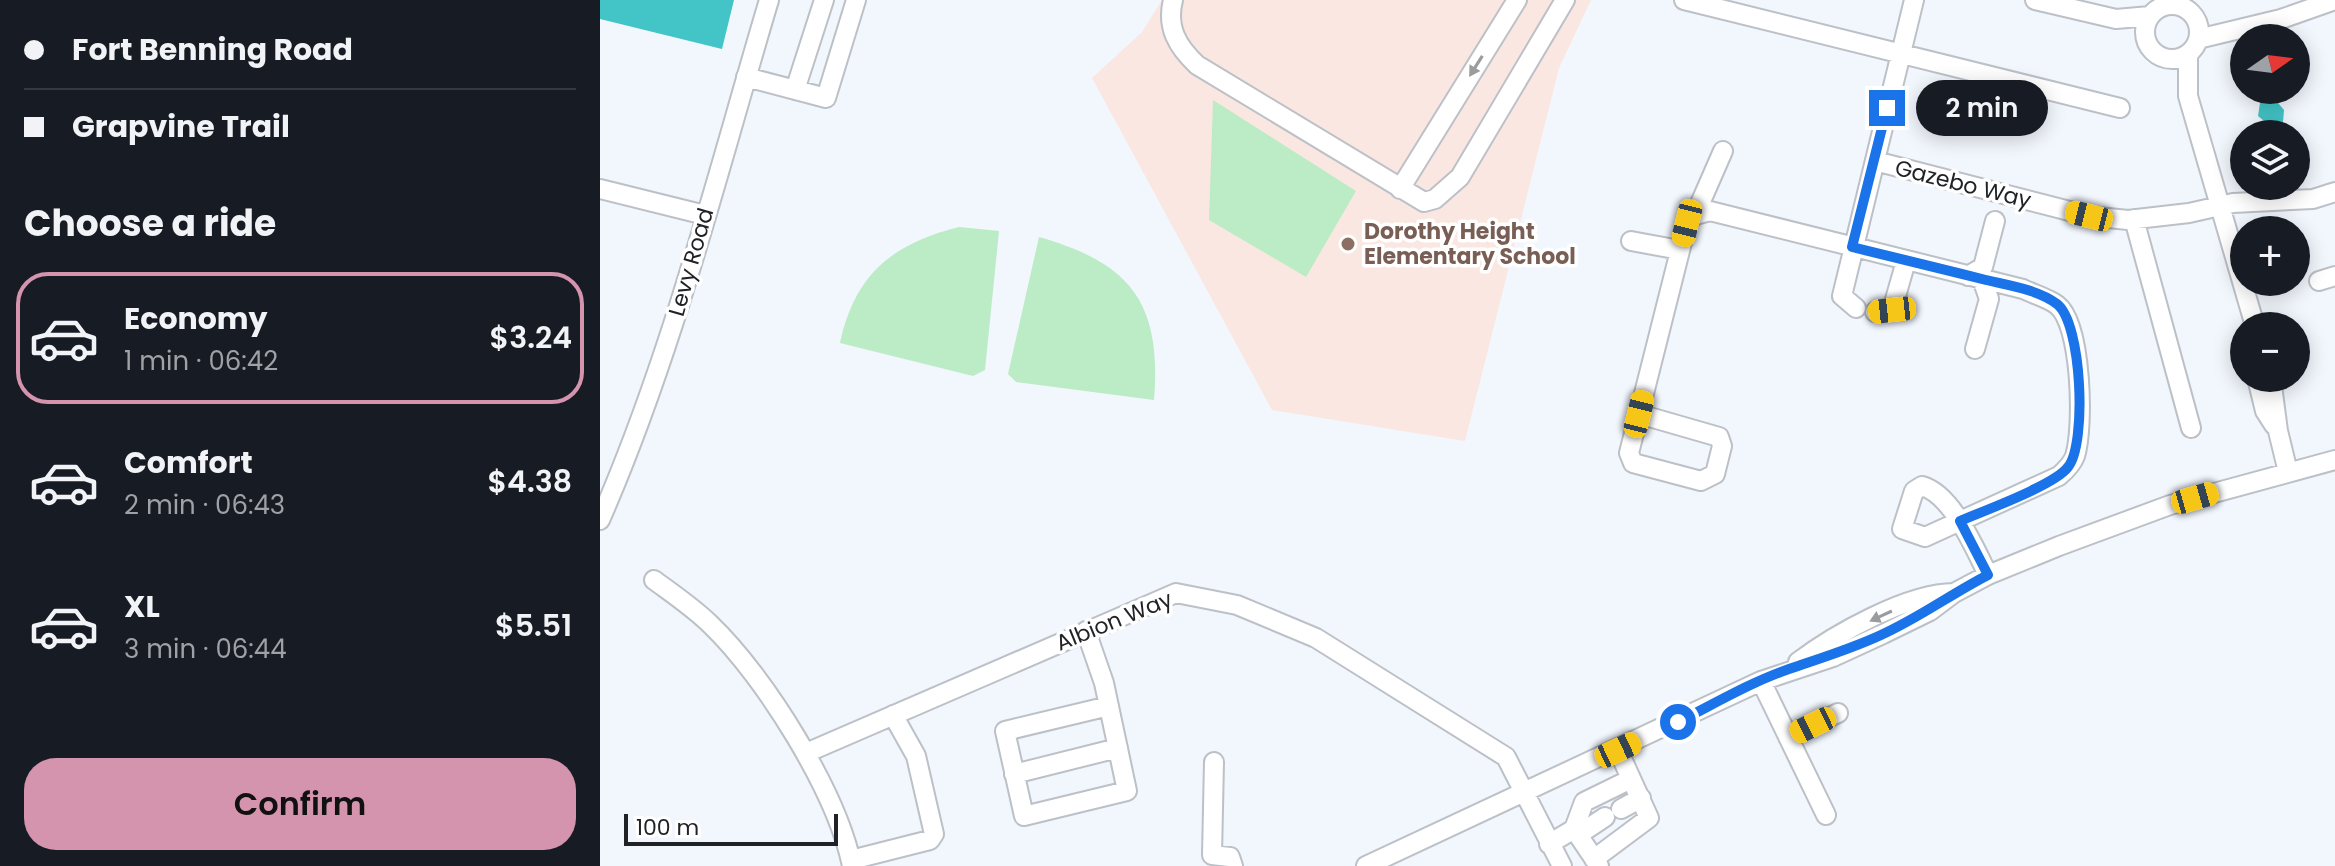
<!DOCTYPE html>
<meta charset="utf-8">
<style>
body{margin:0;font-family:Poppins,sans-serif;background:#242831;color:#f1f3f6;height:100vh;display:flex;flex-direction:column;font-size:30px;white-space:nowrap}
*{box-sizing:border-box;margin:0}
p{font-size:26px;color:#9ea1a6}
.icon{flex:none;width:44px;height:44px;fill:none;stroke:currentColor;stroke-width:2;stroke-linecap:round;stroke-linejoin:round}
.map{position:relative;flex:1;overflow:hidden}
.drawer{display:flex;flex-direction:column;background:#171b24;width:600px}
.drawer>*{flex:none}
.banner{display:grid;align-content:center;height:176px;padding:0 24px;background:#171b24}
.needle{width:52px;rotate:76deg}
.tools{position:absolute;left:1630px;top:24px;display:grid;gap:16px}
.tools a{display:grid;place-items:center;width:80px;height:80px;border-radius:50%;background:#171b24;box-shadow:0 4px 20px #0003;font-size:40px}
.scale{position:absolute;left:24px;bottom:20px;width:214px;box-sizing:border-box;padding-left:8px;border:4px solid #212225;border-top:0;font-size:22px;line-height:28px;white-space:nowrap;color:#212225;-webkit-text-stroke:6px #fff;paint-order:stroke}
.end{position:absolute;width:36px;height:36px;margin:-18px;border:10px solid #1a73e8;background:#fff;box-shadow:0 0 0 4px #fff}
.from{border-radius:50%}
.bubble{position:absolute;height:56px;border-radius:28px;background:#171b24;box-shadow:0 4px 20px #0003;font-size:26px;font-weight:600;line-height:56px;text-align:center}
.car{position:absolute;width:24px;height:48px;margin:-24px -12px;border-radius:10px;box-shadow:0 0 6px 2px #0007;background:linear-gradient(#f5c518 24%,#345 0 40%,#f5c518 0 76%,#345 0 86%,#f5c518 0)}
.banner b{display:flex;align-items:center;gap:28px;height:76px;font-size:30px}
.banner b+b{border-top:2px solid #363941}
.banner i{width:20px;height:20px;background:#f1f3f6}
ul{padding:0;list-style:none}
li{display:flex;align-items:center;gap:24px;height:132px;margin:0 16px 12px;padding:0 8px;border:4px solid transparent;border-radius:32px}
li div{flex:1}
li b{display:block;font-size:30px}
li em{font-style:normal;font-weight:600}
li.on{border-color:#d494ae}
li>.icon{width:72px;height:72px;stroke-width:1.5}
h2{padding:0 24px;font-size:36px;line-height:96px}
.button{display:flex;gap:16px;margin-top:auto;padding:16px 24px}
.button a{flex:1;height:92px;border-radius:32px;background:#d494ae;color:#111;font-size:32px;font-weight:600;line-height:92px;text-align:center}
main{display:flex;flex:1;min-height:0}
.map>svg:first-child{display:block}
.education{fill:#fbe7e1}
.green{fill:#bbecc6}
.water{fill:#43c5c7}
.lines{fill:none;stroke-linecap:round;stroke-linejoin:round}
.minor-casing{stroke:#bcc0c7;stroke-width:22}
.minor{stroke:#fff;stroke-width:18}
.oneway{fill:#9b9c9d}
.route{stroke:#1a73e8;stroke-width:10}
.education-dot{fill:#8d6e63;stroke:#fff;stroke-width:3}
.labels{text-anchor:middle;dominant-baseline:central;stroke-width:7;stroke-linejoin:round;paint-order:stroke}
.street-label{font-size:22px;fill:#212225;stroke:#fff}
.education-label{font-size:22px;font-weight:bold;fill:#785e54;stroke:#fff;text-anchor:start}
</style>
<main>
<section class="drawer">
<div class="banner">
<b><i class="from"></i>Fort Benning Road</b>
<b><i></i>Grapvine Trail</b>
</div>
<h2>Choose a ride</h2>
<ul>
<li class="on"><svg class="icon" aria-label="car" viewBox="0 0 24 24"><path d="M5 17H2v-5l4-1 3-4h7l3 4 3 1v5h-3M9 17h6M6 11h13"/><circle cx="7" cy="17" r="2"/><circle cx="17" cy="17" r="2"/></svg><div><b>Economy</b><p>1 min · 06:42</p></div><em>$3.24</em></li>
<li><svg class="icon" aria-label="car" viewBox="0 0 24 24"><path d="M5 17H2v-5l4-1 3-4h7l3 4 3 1v5h-3M9 17h6M6 11h13"/><circle cx="7" cy="17" r="2"/><circle cx="17" cy="17" r="2"/></svg><div><b>Comfort</b><p>2 min · 06:43</p></div><em>$4.38</em></li>
<li><svg class="icon" aria-label="car" viewBox="0 0 24 24"><path d="M5 17H2v-5l4-1 3-4h7l3 4 3 1v5h-3M9 17h6M6 11h13"/><circle cx="7" cy="17" r="2"/><circle cx="17" cy="17" r="2"/></svg><div><b>XL</b><p>3 min · 06:44</p></div><em>$5.51</em></li>
</ul>
<div class="button"><a>Confirm</a></div>
</section>
<div class="map">
<svg width="1735" height="866" viewBox="0 0 1735 866">
<rect width="100%" height="100%" fill="#f2f6fd"/>
<path class="education" d="M562 0H991L959 68 865 441 672 410 492 78 542 32Z"/>
<path class="green" d="M613 100 756 191 706 277 609 220Z
M359 227 399 231 385 370 373 376 240 343C255 274 292 244 359 227Z
M439 237C530 263 562 302 554 400L416 382 408 374Z"/>
<path class="water" d="M0 0H134L122 49 0 19Z
M1665 97H1673L1684 110 1683 122 1675 130 1658 116 1660 103Z"/>
<g class="lines">
<g class="minor-casing">
<path id="minor" d="M573 0C566 28 578 47 597 65L824 202 835 199 860 177 965 0
M1084 0 1520 108
M1435 0 1516 19 1550 16
M1545 32a27 27 0 1 1 54 0a27 27 0 1 1-54 0Z
M1598 39 1681 19 1735 0
M1588 54V96L1655 326
M146 77 226 98 256 0
M195 90 224 0
M1275 161 1489 216 1528 220 1589 213 1633 203 1713 199 1735 192
M0 189 105 215
M800 189 917 0
M1095 215 1123 151
M1534 219 1591 428
M1031 241 1080 250
M1368 276 1383 267 1395 221
M1719 281 1735 276
M1256 308 1242 296 1314 0
M1275 312 1292 310 1306 261
M1375 349 1389 299 1382 279
M1657 378 1665 411 1674 425
M1671 378 1678 431 1688 472
M1039 414 1119 437 1122 446 1115 474 1101 481 1033 463 1029 453 1087 223 1095 215 1110 211 1423 289C1433 294 1448 298 1457 305 1482 324 1484 428 1475 456 1472 464 1466 470 1459 476L1325 537 1302 529 1314 491 1322 486C1352 494 1375 549 1388 575
M0 520C73 353 117 174 169 0
M54 580C73 594 94 608 111 625 165 677 237 792 252 866
M486 631 504 683 527 791 424 816 405 731 509 706
M1198 662C1235 634 1308 593 1354 593
M1161 681 1226 815
M1188 737 1238 713
M206 753 576 593 637 605 716 638 906 757 962 866
M614 762 612 855 630 857 633 866
M414 774 518 748
M1021 809 1041 798
M974 829 984 802 1031 779
M978 835 1005 817
M949 844 974 829 999 866
M994 859 1049 818 1018 750
M251 860 330 840 334 834 316 756 293 715
M766 866 1161 681 1233 657 1283 634 1330 611 1354 593 1388 575 1459 546 1570 505 1735 460"/>
</g>
<use href="#minor" class="minor"/>
</g>
<defs><path id="oneway-solid" d="M-6-.8H1V-3.2L6.5 0L1 3.2V.8H-6Z" transform="scale(2)"/></defs>
<g class="oneway">
<use href="#oneway-solid" transform="translate(876 66) rotate(122)"/>
<use href="#oneway-solid" transform="translate(1281 616) rotate(155)"/>
</g>
<g class="lines">
<path class="route" d="M1078 722C1114 704 1151 682 1189 669 1221 658 1251 649 1281 635 1319 618 1351 594 1388 575L1360 521C1383 511 1455 485 1468 467 1487 444 1482 323 1457 304 1437 289 1406 285 1382 279 1339 268 1296 258 1252 247L1287 108"/>
</g>
<circle class="education-dot" cx="748" cy="244" r="8"/>
<g class="labels">
<g class="street-label">
<text transform="translate(1363 184) rotate(14)">Gazebo Way</text>
<text transform="translate(91 262) rotate(-74)">Levy Road</text>
<text transform="translate(514 621) rotate(-22)">Albion Way</text>
</g>
<g class="education-label">
<text x="764" y="231">Dorothy Height<tspan x="764" dy="25">Elementary School</tspan></text>
</g>
</g>
</svg>
<div class="tools">
<a><svg class="needle" viewBox="-14 -14 28 28"><path d="M0-13l5 13h-10z" fill="#e53935"/><path d="M0 13l5-13h-10z" fill="#9ea1a6"/></svg></a>
<a><svg class="icon" aria-label="layers" viewBox="0 0 24 24"><path d="M12 4l9 5-9 5-9-5zM3 14l9 5 9-5"/></svg></a>
<a>+</a>
<a>−</a>
</div>
<div class="scale">100 m</div>
<i class="end from" style="left:1078px;top:722px"></i>
<i class="end" style="left:1287px;top:108px"></i>
<div class="bubble" style="left:1316px;top:80px;width:132px">2 min</div>
<i class="car" style="left:1489px;top:216px;rotate:284deg"></i>
<i class="car" style="left:1087px;top:223px;rotate:194deg"></i>
<i class="car" style="left:1292px;top:310px;rotate:264deg"></i>
<i class="car" style="left:1039px;top:414px;rotate:14deg"></i>
<i class="car" style="left:1595px;top:498px;rotate:74deg"></i>
<i class="car" style="left:1213px;top:725px;rotate:244deg"></i>
<i class="car" style="left:1018px;top:750px;rotate:65deg"></i>
</div>
</main>
